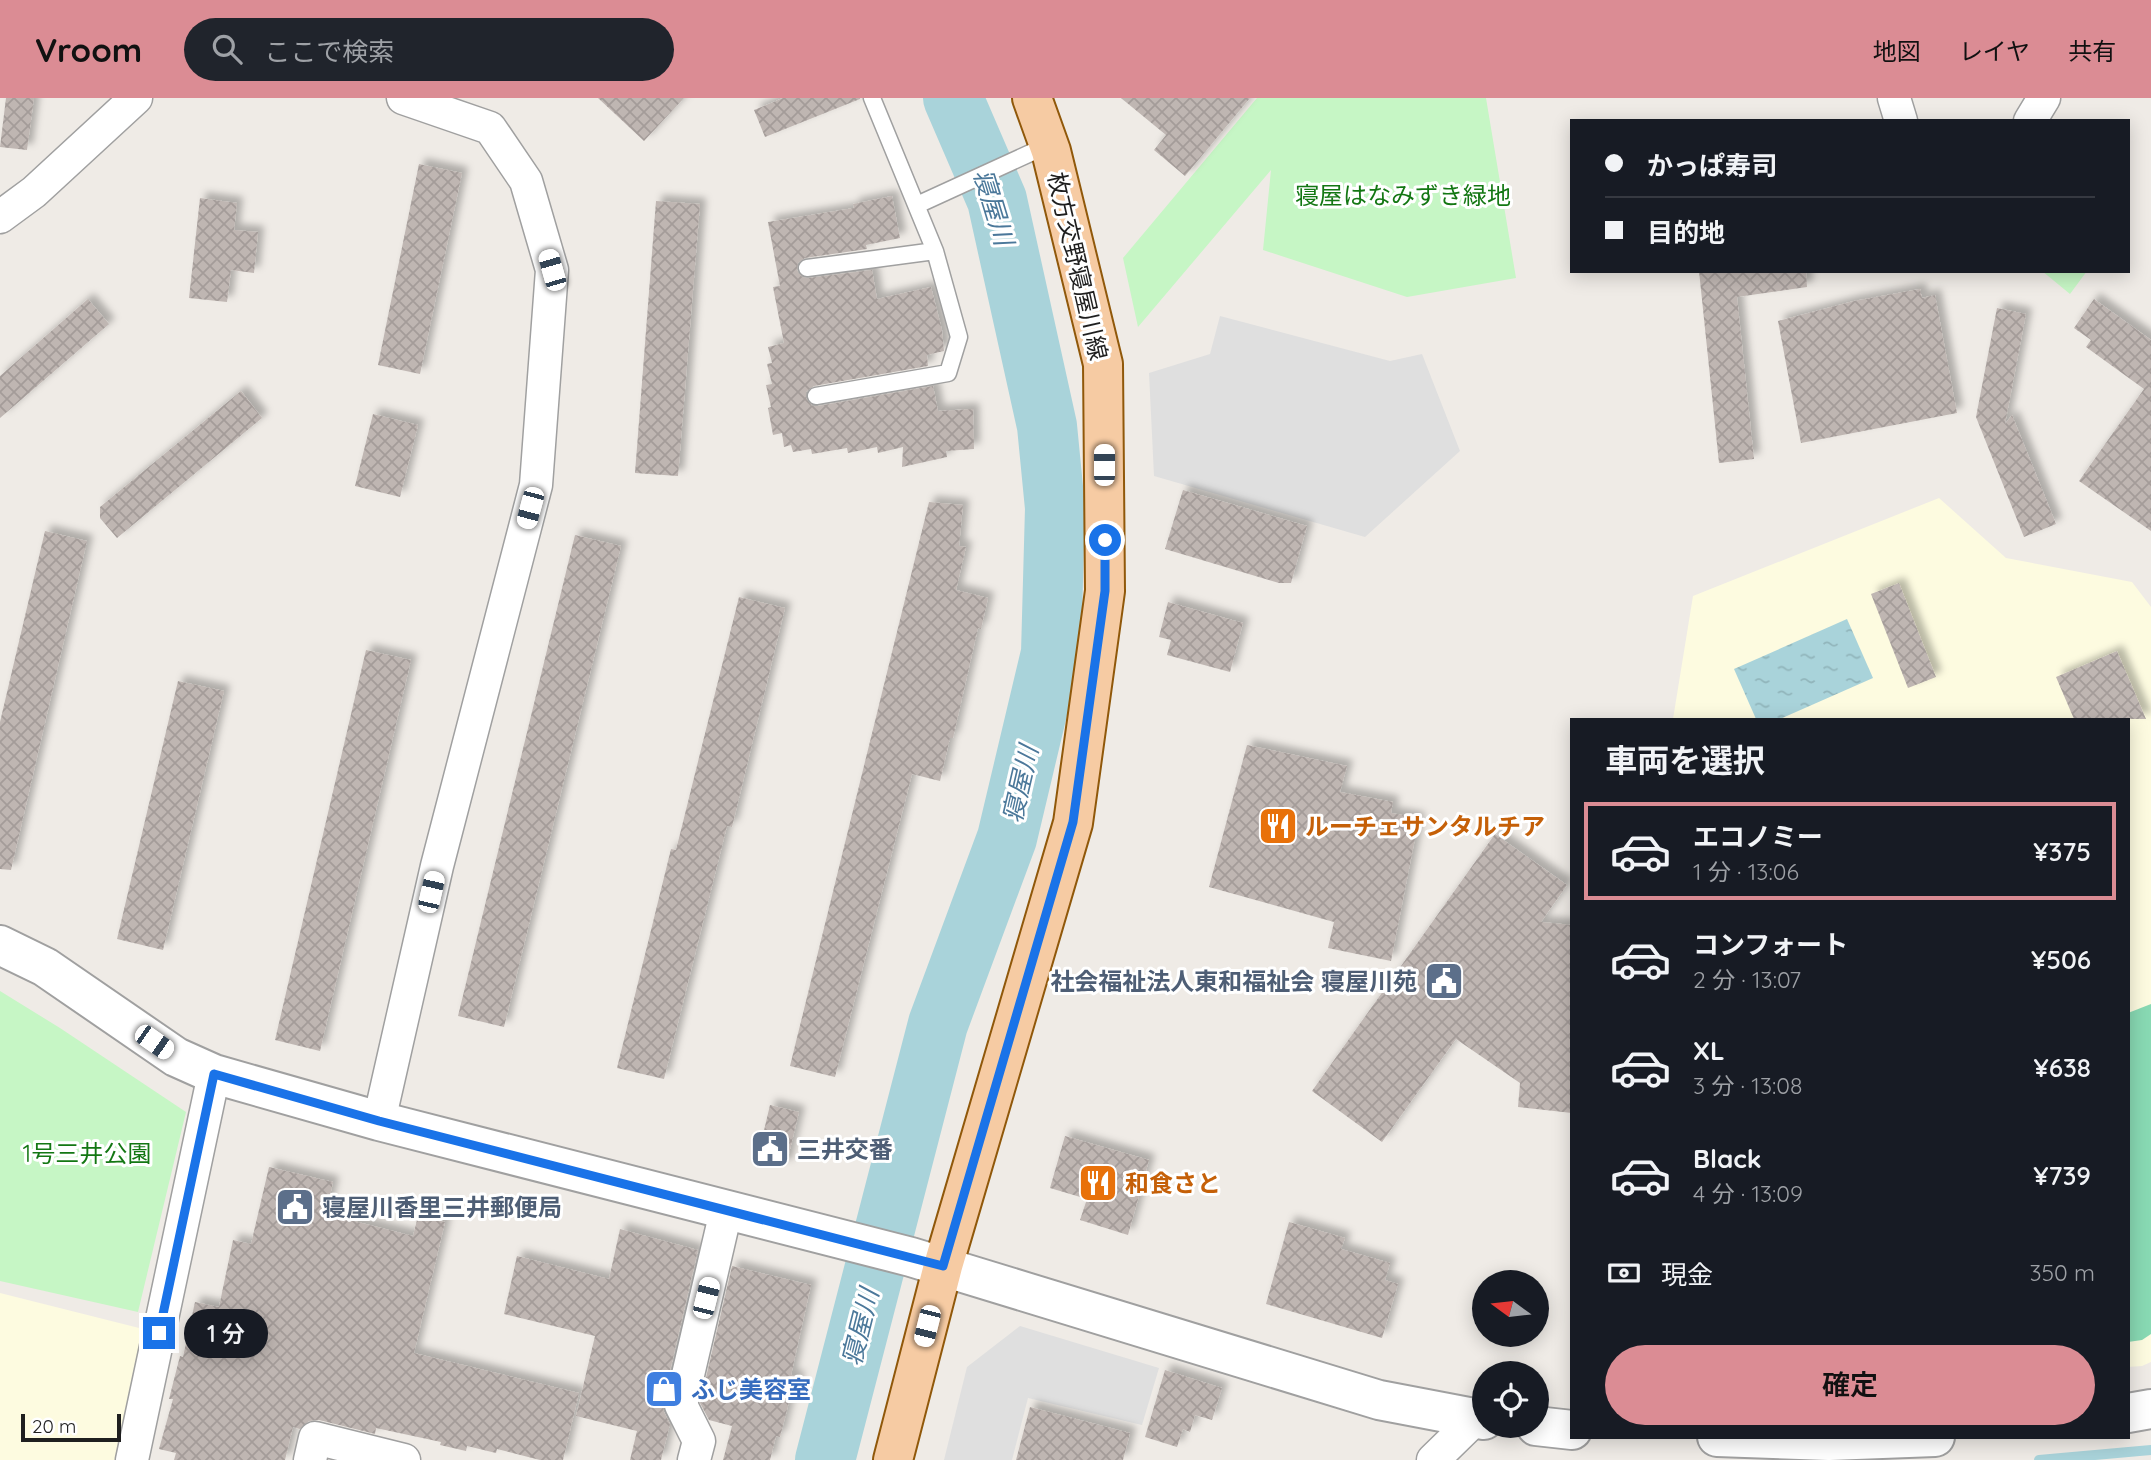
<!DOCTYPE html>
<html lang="ja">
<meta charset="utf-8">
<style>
body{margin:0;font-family:Quicksand,"Noto Sans JP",sans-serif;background:#20242c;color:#f1f3f6;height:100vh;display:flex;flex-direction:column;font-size:26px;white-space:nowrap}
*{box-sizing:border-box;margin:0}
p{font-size:23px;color:#9ea1a6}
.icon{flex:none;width:38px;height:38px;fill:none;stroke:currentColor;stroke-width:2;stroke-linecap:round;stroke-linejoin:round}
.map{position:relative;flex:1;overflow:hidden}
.details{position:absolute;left:1570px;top:620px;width:560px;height:721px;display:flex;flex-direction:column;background:#171b24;border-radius:0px;box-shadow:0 4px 18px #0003}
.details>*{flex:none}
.guide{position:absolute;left:1570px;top:21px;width:560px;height:154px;border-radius:0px;box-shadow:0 4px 18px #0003;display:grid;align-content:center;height:154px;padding:0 35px;background:#171b24}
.needle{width:46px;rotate:285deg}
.fabs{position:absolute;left:1472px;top:1172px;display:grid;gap:14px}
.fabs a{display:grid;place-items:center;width:77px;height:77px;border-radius:50%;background:#171b24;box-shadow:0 4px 18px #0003;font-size:35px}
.scale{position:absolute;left:21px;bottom:18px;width:100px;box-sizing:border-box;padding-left:7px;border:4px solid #1f1f1f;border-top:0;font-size:19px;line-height:24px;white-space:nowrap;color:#1f1f1f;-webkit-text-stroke:5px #fff;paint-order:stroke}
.end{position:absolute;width:32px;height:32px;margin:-16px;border:9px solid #1a73e8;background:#fff;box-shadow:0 0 0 4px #fff}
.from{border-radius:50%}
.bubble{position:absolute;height:49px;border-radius:24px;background:#171b24;box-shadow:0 4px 18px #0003;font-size:23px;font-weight:600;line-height:49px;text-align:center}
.car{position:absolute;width:21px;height:42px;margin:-21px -10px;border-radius:9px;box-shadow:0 0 5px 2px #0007;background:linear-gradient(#fff 24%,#345 0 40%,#fff 0 76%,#345 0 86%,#fff 0)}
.guide b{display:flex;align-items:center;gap:24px;height:66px;font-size:26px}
.guide b+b{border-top:2px solid #363941}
.guide i{width:18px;height:18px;background:#f1f3f6}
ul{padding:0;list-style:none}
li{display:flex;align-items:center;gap:21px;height:98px;margin:0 14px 10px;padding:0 21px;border:4px solid transparent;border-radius:0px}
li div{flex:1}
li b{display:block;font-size:26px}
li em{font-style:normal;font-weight:600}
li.active{border-color:#db8c94}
li>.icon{width:63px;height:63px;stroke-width:1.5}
h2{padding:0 35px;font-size:32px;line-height:84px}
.pay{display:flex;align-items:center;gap:18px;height:77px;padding:0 35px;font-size:26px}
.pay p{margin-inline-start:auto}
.primary-button{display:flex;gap:14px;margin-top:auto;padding:14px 35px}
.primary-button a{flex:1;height:80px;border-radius:42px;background:#db8c94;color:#111;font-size:28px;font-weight:600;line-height:80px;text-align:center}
header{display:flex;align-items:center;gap:42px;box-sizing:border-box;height:98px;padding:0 35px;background:#db8c94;color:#111}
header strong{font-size:33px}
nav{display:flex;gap:38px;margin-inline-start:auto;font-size:24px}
.search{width:490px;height:63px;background:#20242c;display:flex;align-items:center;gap:18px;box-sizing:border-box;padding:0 24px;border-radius:38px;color:#9ea1a6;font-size:26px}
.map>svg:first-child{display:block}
.education{fill:#fdfbe0}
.park{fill:#c6f6c5}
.pitch{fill:#88d9b3}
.parking{fill:#dfdfdf}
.water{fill:url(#water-ripples)}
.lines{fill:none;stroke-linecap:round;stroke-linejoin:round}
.stream{stroke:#a9d3da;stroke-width:10}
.river{stroke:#a9d3da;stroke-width:60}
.building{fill:url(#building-cross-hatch);filter:url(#shadow)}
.service-casing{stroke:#a0a0a0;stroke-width:19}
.minor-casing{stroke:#a0a0a0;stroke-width:35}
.tertiary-casing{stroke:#a0a0a0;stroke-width:42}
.primary-casing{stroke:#90580a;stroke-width:42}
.service{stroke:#fff;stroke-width:16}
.minor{stroke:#fff;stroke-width:32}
.tertiary{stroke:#fff;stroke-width:38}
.primary{stroke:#f6cba3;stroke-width:38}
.route{stroke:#1a73e8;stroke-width:9}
.labels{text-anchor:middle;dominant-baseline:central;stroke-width:6;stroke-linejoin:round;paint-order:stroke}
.park-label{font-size:24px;fill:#137713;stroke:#fff}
.street-label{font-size:24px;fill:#1f1f1f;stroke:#fff}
.food-label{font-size:24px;font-weight:bold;fill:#c56008;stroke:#fff;text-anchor:start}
.service-label{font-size:24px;font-weight:bold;fill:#4e5e75;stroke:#fff;text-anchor:start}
.shop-label{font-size:24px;font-weight:bold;fill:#366cbe;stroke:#fff;text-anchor:start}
.water-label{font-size:26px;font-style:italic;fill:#4b789a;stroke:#fff}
</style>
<header>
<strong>Vroom</strong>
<div class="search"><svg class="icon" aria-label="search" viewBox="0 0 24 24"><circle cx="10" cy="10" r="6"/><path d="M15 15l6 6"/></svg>ここで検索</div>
<nav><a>地図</a><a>レイヤ</a><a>共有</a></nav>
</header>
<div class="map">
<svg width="2151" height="1362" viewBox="0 0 2151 1362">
<defs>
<pattern id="water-ripples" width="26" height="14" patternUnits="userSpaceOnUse" patternTransform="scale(1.75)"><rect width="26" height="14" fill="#a9d3da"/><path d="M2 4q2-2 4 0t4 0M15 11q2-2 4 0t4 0" fill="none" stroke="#91b5bb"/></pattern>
<pattern id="building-cross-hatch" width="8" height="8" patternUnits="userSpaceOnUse" patternTransform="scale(1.75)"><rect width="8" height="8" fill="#bfb6b2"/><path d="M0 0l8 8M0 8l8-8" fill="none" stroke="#a49c99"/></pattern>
<filter id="shadow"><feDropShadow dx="6" dy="-6" stdDeviation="3.5" flood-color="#0004"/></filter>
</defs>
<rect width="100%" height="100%" fill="#efebe6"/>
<path class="education" d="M1939 400 2006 460 2132 484 2151 509V1264L2142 1268 2128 1269V621H1673L1693 498Z
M0 1195 159 1235 132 1362H0Z"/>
<path class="park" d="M1257 0H1486L1516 180 1407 199 1263 152 1271 72 1138 229 1123 160Z
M2042 173H2087L2070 196Z
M0 893 60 930 186 1014 138 1214 0 1183Z"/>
<path class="pitch" d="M2151 906V1236L2142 1242 2128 1244V915Z"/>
<path class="parking" d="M1220 218 1390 263 1422 256 1460 353 1365 439 1154 378 1149 275 1210 256Z
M1020 1228 1159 1270 1142 1327 1028 1300 1012 1362H944L967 1269Z"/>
<path class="water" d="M1847 521 1873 580 1780 621H1756L1734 571Z"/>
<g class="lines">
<path class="stream" d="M2039 1362 2151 1352"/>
<path class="river" d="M825 1362 938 926 1007 740 1051 555 1055 410 1047 328 997 102 953 0"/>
</g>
<path class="building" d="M6 0H34L27 52 0 49Z
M598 0H684L644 43Z
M783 0H860V1L765 39 754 12Z
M1121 0H1250L1185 78 1154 52 1166 37Z
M419 66 462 75 420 276 378 267Z
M892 98 900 140 866 147 867 151 805 160 798 165 797 172 802 179 808 180 872 172 877 201 931 189 942 232 944 253 927 257 928 268 814 288 806 294V300L812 308H818L933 288 938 313 973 311 974 351 946 353 947 359 902 369 903 349 878 355 877 349 848 355 847 350 812 356 811 351 793 354 791 347 784 349 782 335 773 337 768 310 771 309 766 287 772 286 767 266 772 265 768 249 784 245 773 189 780 188 768 124 854 110 853 106Z
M200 100 237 105 234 132 258 134 254 175 231 172 227 204 189 200Z
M656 103 700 106 678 378 635 375Z
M1699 173H1806L1807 189 1737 199 1754 361 1719 365Z
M1920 191 1922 200 1935 197 1957 315 1801 345 1778 223 1854 203Z
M88 201 109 226 0 320V278Z
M2094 201 2151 242V433L2079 383 2144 291 2086 249 2091 242 2074 230Z
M1997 210 2026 216 2005 326 2012 317 2056 426 2024 439 1976 319Z
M241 293 262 320 117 440 100 420V409Z
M373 316 418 327 400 399 355 388Z
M1183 392 1307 428 1291 485H1279L1165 451Z
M929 404 963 407 959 448 966 449 956 492 988 500 981 531 978 530 953 640H950L940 683 912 676 835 979 790 968Z
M45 433 87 443 11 772 0 771V624Z
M575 437 621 448 504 929 458 918Z
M1899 485 1936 579 1908 590 1871 496Z
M739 499 785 510 732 729 727 728 664 981 617 970 671 751 676 752Z
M1168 504 1243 525 1230 574 1167 557 1171 542 1159 539Z
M366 552 411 562 320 953 275 942Z
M2117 553 2146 621H2074L2056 579Z
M178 583 224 593 163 852 117 841Z
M1247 647 1347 668 1340 694 1393 704 1391 715 1419 720 1391 863 1328 850 1334 824 1209 789Z
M1495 736 1567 787 1541 824 1572 827V1015L1518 1009 1520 985 1456 941 1382 1044 1312 993Z
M770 1007 799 1014 786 1068 757 1062Z
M1065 1038 1149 1062 1128 1137 1080 1122 1087 1101 1050 1090Z
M269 1069 333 1084 326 1116 413 1138 418 1118 445 1124 414 1255 579 1295 563 1362H540L497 1351 496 1355 467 1348 466 1353 440 1347 441 1344 376 1330 375 1336 319 1322 309 1323 300 1331 293 1329 285 1362H174L176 1355 159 1351 173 1301H169L180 1258 183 1259 195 1204 219 1209 233 1142 251 1146Z
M1289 1124 1345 1140 1341 1151 1390 1165 1385 1182 1398 1186 1382 1240 1266 1206Z
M620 1131 698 1152 663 1303 664 1314 670 1326 661 1362H630L637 1333 576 1318 595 1238 504 1216 517 1158 609 1181Z
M732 1168 811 1187 791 1277 799 1279 792 1305 789 1304 780 1339 776 1338 770 1362H723L732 1328 709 1322 700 1305Z
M1165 1272 1222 1290 1212 1322 1195 1317 1190 1334 1183 1331 1177 1349 1145 1339Z
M1030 1309 1130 1335 1123 1362H1016Z"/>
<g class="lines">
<g class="service-casing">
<path id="service" d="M917 107 1048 47
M807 170 935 153
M816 298 948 275 959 239 935 153 872 0"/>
</g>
<g class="minor-casing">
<path id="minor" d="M1894 0 1901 23
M2030 23 2044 0
M0 119 34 94 136 0
M379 1023 437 768 536 387 552 172 526 83 490 30 403 0
M132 1362 214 976
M310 1362 315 1340 404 1362
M694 1362 699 1343 681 1307 726 1113
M1433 1362 1475 1321"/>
</g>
<g class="tertiary-casing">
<path id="tertiary" d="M0 847 45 869 176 959 214 976 379 1023 911 1159 1379 1302 1484 1322
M2128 1315 2151 1311
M1536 1328 1572 1332
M1717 1339 1829 1343 1935 1339"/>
</g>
<g class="primary-casing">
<path id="primary" d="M893 1362 943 1168 1073 725 1105 493 1103 266 1051 53 1032 0"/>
</g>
<use href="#service" class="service"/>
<use href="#minor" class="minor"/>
<use href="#tertiary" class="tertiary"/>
<use href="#primary" class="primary"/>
</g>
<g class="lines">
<path class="route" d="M159 1235 214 976 379 1023 943 1168 1073 724 1105 493V442"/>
</g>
<defs>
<g id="restaurant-square" transform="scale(2.0125)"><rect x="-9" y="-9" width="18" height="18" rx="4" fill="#e8710a" stroke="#fff"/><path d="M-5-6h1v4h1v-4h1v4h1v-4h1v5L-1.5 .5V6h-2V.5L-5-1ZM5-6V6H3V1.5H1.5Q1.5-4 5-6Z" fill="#fff"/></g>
<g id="civic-square" transform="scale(2.0125)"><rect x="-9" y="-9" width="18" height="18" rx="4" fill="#5c6f8a" stroke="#fff"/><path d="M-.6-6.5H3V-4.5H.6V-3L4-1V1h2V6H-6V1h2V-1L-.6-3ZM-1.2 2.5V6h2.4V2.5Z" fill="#fff"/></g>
<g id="shop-square" transform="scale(2.0125)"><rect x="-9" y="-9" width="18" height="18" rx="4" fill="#3f7fe0" stroke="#fff"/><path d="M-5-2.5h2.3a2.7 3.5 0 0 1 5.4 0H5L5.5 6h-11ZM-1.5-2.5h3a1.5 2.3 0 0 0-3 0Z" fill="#fff"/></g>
</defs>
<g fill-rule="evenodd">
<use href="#restaurant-square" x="1278" y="728"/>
<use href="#civic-square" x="1444" y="883"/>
<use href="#civic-square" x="770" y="1051"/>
<use href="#restaurant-square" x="1098" y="1085"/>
<use href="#civic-square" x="295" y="1109"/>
<use href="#shop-square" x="664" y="1291"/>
</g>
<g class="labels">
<g class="park-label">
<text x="1403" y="97">寝屋はなみずき緑地</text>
<text x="87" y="1055">1号三井公園</text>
</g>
<g class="street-label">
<text transform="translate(1078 168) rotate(77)">枚方交野寝屋川線</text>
</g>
<g class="food-label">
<text x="1305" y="728">ルーチェサンタルチア</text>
<text x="1125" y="1085">和食さと</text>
</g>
<g class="service-label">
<text x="1417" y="883" text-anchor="end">社会福祉法人東和福祉会 寝屋川苑</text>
<text x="797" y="1051">三井交番</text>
<text x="322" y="1109">寝屋川香里三井郵便局</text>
</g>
<g class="shop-label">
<text x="691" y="1291">ふじ美容室</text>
</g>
<g class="water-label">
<text transform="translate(994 109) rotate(73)">寝屋川</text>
<text transform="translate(1020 686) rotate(-77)">寝屋川</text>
<text transform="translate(860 1229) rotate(-76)">寝屋川</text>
</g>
</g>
</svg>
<div class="fabs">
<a><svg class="needle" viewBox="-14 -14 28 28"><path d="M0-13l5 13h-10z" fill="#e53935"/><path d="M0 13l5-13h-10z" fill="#9ea1a6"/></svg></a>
<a><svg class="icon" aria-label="locate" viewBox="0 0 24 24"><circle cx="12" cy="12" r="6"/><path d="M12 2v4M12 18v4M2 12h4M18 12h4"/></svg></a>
</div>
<div class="scale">20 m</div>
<i class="end from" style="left:1105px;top:442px"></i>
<i class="end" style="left:159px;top:1235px"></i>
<div class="bubble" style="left:184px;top:1211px;width:84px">1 分</div>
<i class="car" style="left:552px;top:172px;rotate:344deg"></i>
<i class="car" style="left:1104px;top:367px;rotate:0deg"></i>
<i class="car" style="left:530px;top:410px;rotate:195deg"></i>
<i class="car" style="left:431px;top:794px;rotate:13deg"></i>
<i class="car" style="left:154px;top:944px;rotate:125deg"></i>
<i class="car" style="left:706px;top:1200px;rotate:14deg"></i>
<i class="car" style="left:927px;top:1228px;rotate:194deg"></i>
<div class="guide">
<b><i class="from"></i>かっぱ寿司</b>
<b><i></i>目的地</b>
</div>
<section class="details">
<h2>車両を選択</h2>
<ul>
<li class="active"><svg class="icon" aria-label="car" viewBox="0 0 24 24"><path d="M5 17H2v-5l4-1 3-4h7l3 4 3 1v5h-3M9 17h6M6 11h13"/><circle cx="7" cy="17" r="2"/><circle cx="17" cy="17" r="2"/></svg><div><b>エコノミー</b><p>1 分 · 13:06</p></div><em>¥375</em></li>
<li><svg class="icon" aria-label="car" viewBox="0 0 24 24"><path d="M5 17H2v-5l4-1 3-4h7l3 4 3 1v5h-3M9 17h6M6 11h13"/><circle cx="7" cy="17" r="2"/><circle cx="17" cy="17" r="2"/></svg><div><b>コンフォート</b><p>2 分 · 13:07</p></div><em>¥506</em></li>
<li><svg class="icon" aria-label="car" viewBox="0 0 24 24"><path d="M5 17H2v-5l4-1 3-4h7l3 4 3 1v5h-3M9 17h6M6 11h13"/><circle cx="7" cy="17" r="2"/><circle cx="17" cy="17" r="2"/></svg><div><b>XL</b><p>3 分 · 13:08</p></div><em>¥638</em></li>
<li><svg class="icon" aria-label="car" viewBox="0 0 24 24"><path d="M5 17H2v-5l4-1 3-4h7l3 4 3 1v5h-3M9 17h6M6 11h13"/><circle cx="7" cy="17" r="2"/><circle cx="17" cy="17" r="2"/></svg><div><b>Black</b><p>4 分 · 13:09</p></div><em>¥739</em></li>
</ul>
<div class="pay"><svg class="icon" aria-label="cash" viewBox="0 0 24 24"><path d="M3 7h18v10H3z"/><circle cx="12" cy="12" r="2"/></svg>現金<p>350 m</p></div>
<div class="primary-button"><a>確定</a></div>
</section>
</div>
